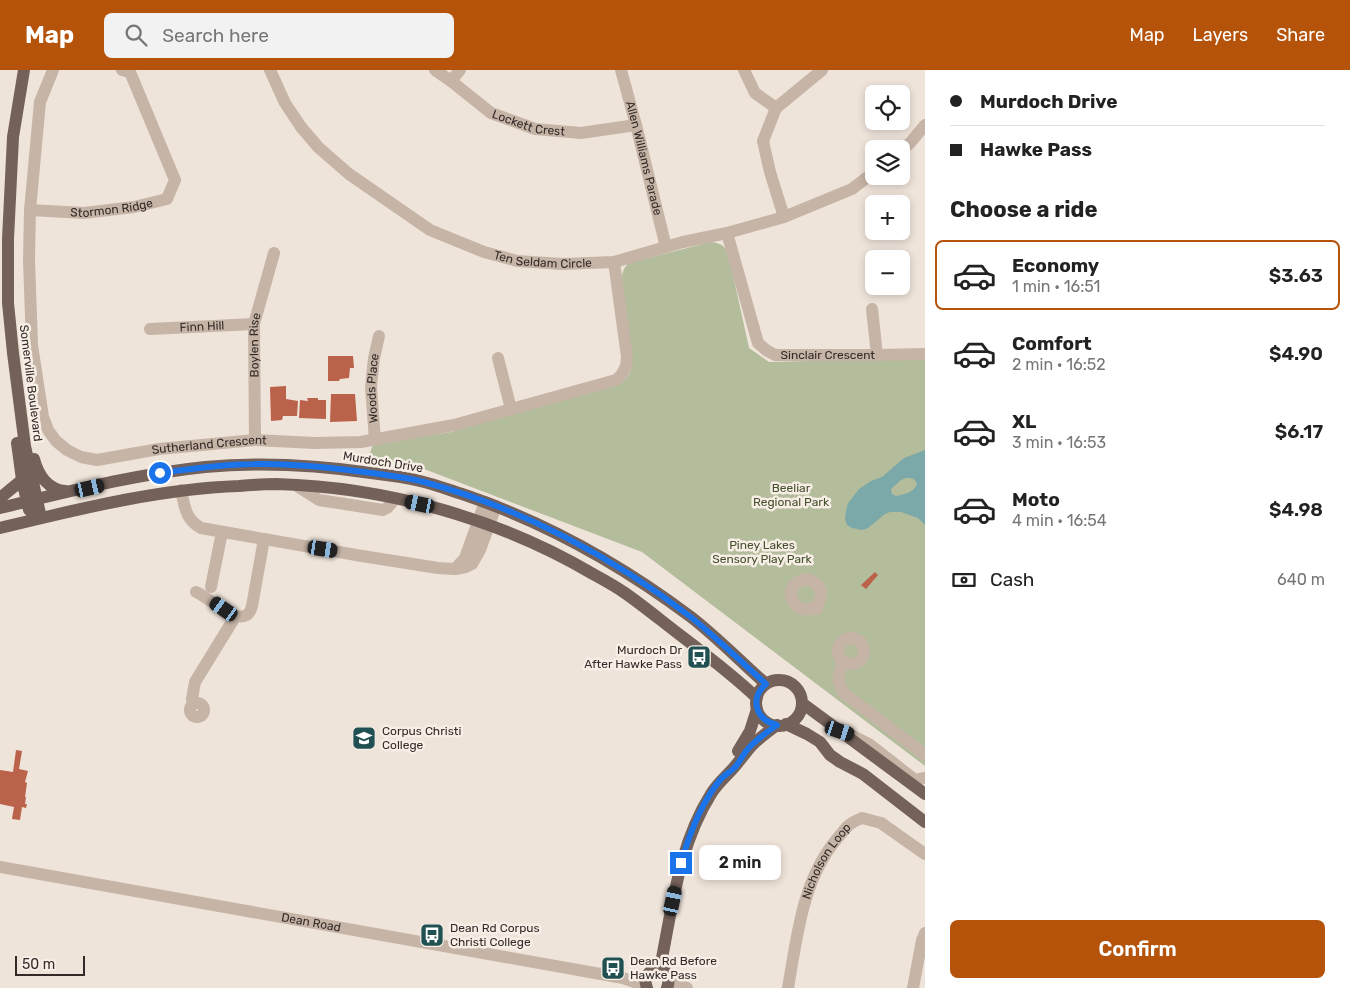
<!DOCTYPE html>
<meta charset="utf-8">
<style>
body{margin:0;font-family:Rubik,sans-serif;background:#f2f2f2;color:#222;height:100vh;display:flex;flex-direction:column;font-size:19px;white-space:nowrap}
*{box-sizing:border-box;margin:0}
p{font-size:16px;color:#767676}
.icon{flex:none;width:28px;height:28px;fill:none;stroke:currentColor;stroke-width:2;stroke-linecap:round;stroke-linejoin:round}
.map{position:relative;flex:1;overflow:hidden}
.details{display:flex;flex-direction:column;background:#fff;width:425px}
.details>*{flex:none}
.guide{display:grid;align-content:center;height:110px;padding:0 25px;background:#fff}
.tools{position:absolute;left:865px;top:15px;display:grid;gap:10px}
.tools a{display:grid;place-items:center;width:45px;height:45px;border-radius:8px;background:#fff;box-shadow:0 2px 8px #0003;font-size:25px}
.scale{position:absolute;left:15px;bottom:12px;width:70px;box-sizing:border-box;padding-left:5px;border:2px solid #332a27;border-top:0;font-size:14px;line-height:18px;white-space:nowrap;color:#332a27;-webkit-text-stroke:4px #f7eee6;paint-order:stroke}
.end{position:absolute;width:22px;height:22px;margin:-11px;border:6px solid #1a73e8;background:#fff;box-shadow:0 0 0 2px #fff}
.from{border-radius:50%}
.bubble{position:absolute;height:35px;border-radius:8px;background:#fff;box-shadow:0 2px 8px #0003;font-size:16px;font-weight:600;line-height:35px;text-align:center}
.car{position:absolute;width:15px;height:30px;margin:-15px -8px;border-radius:6px;box-shadow:0 0 4px 1px #0007;background:linear-gradient(#222 24%,#8ab4d8 0 40%,#222 0 76%,#8ab4d8 0 86%,#222 0)}
.guide b{display:flex;align-items:center;gap:18px;height:48px;font-size:19px}
.guide b+b{border-top:1px solid #e0e0e0}
.guide i{width:12px;height:12px;background:#222}
ul{padding:0;list-style:none}
li{display:flex;align-items:center;gap:15px;height:70px;margin:0 10px 8px;padding:0 15px;border:2px solid transparent;border-radius:8px}
li div{flex:1}
li b{display:block;font-size:19px}
li em{font-style:normal;font-weight:600}
li.on{border-color:#b45309}
li>.icon{width:45px;height:45px;stroke-width:1.5}
h2{padding:0 25px;font-size:22px;line-height:60px}
.pay{display:flex;align-items:center;gap:12px;height:55px;padding:0 25px;font-size:19px}
.pay p{margin-inline-start:auto}
.cta{display:flex;gap:10px;margin-top:auto;padding:10px 25px}
.cta a{flex:1;height:58px;border-radius:8px;background:#b45309;color:#fff;font-size:20px;font-weight:600;line-height:58px;text-align:center}
header{display:flex;align-items:center;gap:30px;box-sizing:border-box;height:70px;padding:0 25px;background:#b45309;color:#fff}
header strong{font-size:24px}
nav{display:flex;gap:28px;margin-inline-start:auto;font-size:18px}
.search{width:350px;height:45px;background:#f2f2f2;display:flex;align-items:center;gap:12px;box-sizing:border-box;padding:0 18px;border-radius:8px;color:#767676;font-size:19px}
main{display:flex;flex:1;min-height:0}
.map>svg:first-child{display:block}
.green{fill:#b3bc9b}
.water{fill:#7ba9a9;fill-rule:evenodd}
.building{fill:#bb624b}
.lines{fill:none;stroke-linecap:round;stroke-linejoin:round}
.minor{stroke:#c6b4a7;stroke-width:12}
.major{stroke:#746159;stroke-width:12}
.route{stroke:#1a73e8;stroke-width:6}
.labels{text-anchor:middle;dominant-baseline:central;stroke-width:5;stroke-linejoin:round;paint-order:stroke}
.street-label{font-size:12px;fill:#332a27;stroke:#f7eee6}
.park-label{font-size:12px;fill:#444f2d;stroke:#f7eee6}
.poi-label{font-size:12px;fill:#332a27;stroke:#f7eee6;text-anchor:start}
</style>
<header>
<strong>Map</strong>
<div class="search"><svg class="icon" aria-label="search" viewBox="0 0 24 24"><circle cx="10" cy="10" r="6"/><path d="M15 15l6 6"/></svg>Search here</div>
<nav><a>Map</a><a>Layers</a><a>Share</a></nav>
</header>
<main>
<div class="map">
<svg width="925" height="918" viewBox="0 0 925 918">
<rect width="100%" height="100%" fill="#efe4da"/>
<path class="green" d="M711 172C719 173 724 175 728 182L749 278 769 292 925 288V696L642 482 424 399 367 392 373 374 451 362 512 343 615 314C627 309 630 307 632 294L621 208 624 199 628 193Z"/>
<path class="water" d="M925 380V455L918 448 901 442H890L885 444 868 458 862 460 852 458 847 455 845 448 847 436 849 432 859 419 871 411 882 407 904 388ZM906 408C912 408 915 408 917 414 913 423 905 424 896 426L892 424 891 419 901 410Z"/>
<path class="building" d="M328 286H353L354 298H350L349 308 340 309 339 311H328Z
M286 316V329L298 331 297 346H283L282 350 271 351 270 317Z
M331 324H355L357 351 330 352Z
M307 328H318V330H326V349L299 348 300 330 308 331Z
M875 502 878 505 866 519 861 515Z
M16 680 22 681 19 699 28 701 25 712 27 713 25 727H26L25 734H27L26 738 22 737 20 750 12 749 14 737 0 734V700L13 702Z"/>
<g class="lines">
<g class="minor">
<path id="s1" d="M53 0 40 32 30 140 29 190 32 275 43 347 48 360 56 371 67 380 81 387 97 390 159 379 255 370 315 373 361 372 454 355 616 310C624 304 627 297 627 287L614 192"/>
<path id="s2" d="M270 0 285 33 301 57 318 77 349 104 430 160 484 182 517 191 562 194 614 192 683 172 727 163 784 147 852 119 874 102"/>
<path id="s3" d="M435 0 451 11 491 43 535 59 581 63 636 55"/>
<path id="s4" d="M621 0 636 55 666 177"/>
<path d="M744 0 755 23 776 38"/>
<path d="M451 11 460 0"/>
<path d="M901 80 910 73 925 55"/>
<path id="s5" d="M30 140 84 143 134 137 167 129 175 110 130 2 122 0"/>
<path d="M784 147 770 102 763 71 776 38 822 0"/>
<path id="s6" d="M727 163 758 273 766 280 775 285H877L925 284"/>
<path d="M872 239 877 285"/>
<path id="s7" d="M150 259 254 254"/>
<path d="M498 288 511 339"/>
<path id="s8" d="M255 370 254 254 274 183"/>
<path id="s9" d="M375 370 371 317 374 288 379 266"/>
<path d="M297 416 319 430 383 440 387 438 395 429"/>
<path d="M181 420C185 437 185 449 201 458L362 486 438 498 455 499 466 497 472 494 480 480 496 436"/>
<path d="M455 499 465 488 485 432"/>
<path d="M211 517 222 462"/>
<path d="M196 522C211 528 245 564 252 536L264 469"/>
<path d="M811 539H817C817 534 821 530 821 524 821 513 808 506 798 512 780 523 799 550 817 535"/>
<circle cx="851" cy="581" r="13"/>
<path d="M843 592C838 606 836 610 844 623L925 685"/>
<circle cx="197" cy="640" r="7"/>
<path d="M193 633 192 629 195 612 235 547"/>
<path d="M849 664 869 674 915 710 925 708"/>
<path id="s10" d="M0 797 623 908 646 916"/>
<path d="M668 908 687 918"/>
<path id="s11" d="M788 918C797 867 802 811 836 770 846 758 847 754 862 748L881 753 925 784"/>
<path d="M913 918 922 870 925 863"/>
</g>
<path class="major" d="M24 0 13 67 8 169V233L13 283 25 376 41 448
M17 373 22 410 29 440
M34 389C38 405 48 420 66 421
M0 428 22 410
M0 438C67 422 136 404 205 397 260 392 316 395 371 403 388 405 404 407 420 411 437 415 452 421 468 426 549 454 623 496 691 547 718 568 741 592 766 614
M0 458C79 439 158 419 239 416 251 415 263 414 276 414 386 417 498 448 593 504 604 510 615 516 625 523 645 537 664 553 684 568 709 587 734 606 757 628
M756 633a23 23 0 1 1 46 0a23 23 0 1 1-46 0Z
M802 633 925 724
M786 654 807 664 820 672 830 685 840 692 863 704 925 752
M738 681 750 661 757 639
M665 903 662 888C673 832 680 773 711 724 718 712 728 705 736 695 740 690 744 685 748 680 756 670 766 663 777 655
M647 918C638 894 676 895 667 918"/>
</g>
<g class="lines">
<path class="route" d="M160 403C191 399 223 394 254 394 296 393 338 398 379 404 394 406 409 408 424 412 521 438 613 487 692 548 718 569 741 592 766 614 749 629 756 650 777 655 766 663 755 670 747 680 743 685 740 691 736 696 732 701 726 704 721 709 702 731 689 765 681 793"/>
</g>
<defs>
<g id="bus-square" transform="scale(1.25)"><rect x="-9" y="-9" width="18" height="18" rx="4" fill="#205051" stroke="#f7eee6"/><path d="M-5-6H5V4H4V6H2V4H-2V6H-4V4H-5ZM-3.5-4V0h7V-4ZM-3.5 1.2v1.5H-2V1.2ZM2 1.2v1.5H3.5V1.2Z" fill="#fff"/></g>
<g id="school-square" transform="scale(1.25)"><rect x="-9" y="-9" width="18" height="18" rx="4" fill="#205051" stroke="#f7eee6"/><path d="M0-5L7-2L0 1L-7-2ZM-4 1L0 2.5L4 1V4Q0 6-4 4Z" fill="#fff"/></g>
</defs>
<g fill-rule="evenodd">
<use href="#bus-square" x="699" y="587"/>
<use href="#school-square" x="364" y="668"/>
<use href="#bus-square" x="432" y="865"/>
<use href="#bus-square" x="613" y="898"/>
</g>
<g class="labels">
<g class="street-label">
<text stroke="none"><textPath href="#s3" startOffset="110">Lockett Crest</textPath></text>
<text stroke="none"><textPath href="#s4" startOffset="91">Allen Williams Parade</textPath></text>
<text stroke="none"><textPath href="#s5" startOffset="82">Stormon Ridge</textPath></text>
<text stroke="none"><textPath href="#s2" startOffset="349">Ten Seldam Circle</textPath></text>
<text stroke="none"><textPath href="#s7" startOffset="52">Finn Hill</textPath></text>
<text stroke="none"><textPath href="#s8" startOffset="95">Boylen Rise</textPath></text>
<text stroke="none"><textPath href="#s6" startOffset="188">Sinclair Crescent</textPath></text>
<text transform="translate(31 313) rotate(83)">Somerville Boulevard</text>
<text stroke="none"><textPath href="#s9" startOffset="52">Woods Place</textPath></text>
<text stroke="none"><textPath href="#s1" startOffset="538">Sutherland Crescent</textPath></text>
<text transform="translate(383 392) rotate(9)">Murdoch Drive</text>
<text stroke="none"><textPath href="#s11" startOffset="134">Nicholson Loop</textPath></text>
<text stroke="none"><textPath href="#s10" startOffset="316">Dean Road</textPath></text>
</g>
<g class="park-label">
<text x="791" y="418">Beeliar<tspan x="791" dy="14">Regional Park</tspan></text>
<text x="762" y="475">Piney Lakes<tspan x="762" dy="14">Sensory Play Park</tspan></text>
</g>
<g class="poi-label">
<text x="682" y="580" text-anchor="end">Murdoch Dr<tspan x="682" dy="14">After Hawke Pass</tspan></text>
<text x="382" y="661">Corpus Christi<tspan x="382" dy="14">College</tspan></text>
<text x="450" y="858">Dean Rd Corpus<tspan x="450" dy="14">Christi College</tspan></text>
<text x="630" y="891">Dean Rd Before<tspan x="630" dy="14">Hawke Pass</tspan></text>
</g>
</g>
</svg>
<div class="tools">
<a><svg class="icon" aria-label="locate" viewBox="0 0 24 24"><circle cx="12" cy="12" r="6"/><path d="M12 2v4M12 18v4M2 12h4M18 12h4"/></svg></a>
<a><svg class="icon" aria-label="layers" viewBox="0 0 24 24"><path d="M12 4l9 5-9 5-9-5zM3 14l9 5 9-5"/></svg></a>
<a>+</a>
<a>−</a>
</div>
<div class="scale">50 m</div>
<i class="end from" style="left:160px;top:403px"></i>
<i class="end" style="left:681px;top:793px"></i>
<div class="bubble" style="left:699px;top:775px;width:82px">2 min</div>
<i class="car" style="left:90px;top:418px;rotate:77deg"></i>
<i class="car" style="left:420px;top:434px;rotate:282deg"></i>
<i class="car" style="left:323px;top:479px;rotate:99deg"></i>
<i class="car" style="left:224px;top:539px;rotate:305deg"></i>
<i class="car" style="left:840px;top:661px;rotate:108deg"></i>
<i class="car" style="left:673px;top:831px;rotate:12deg"></i>
</div>
<section class="details">
<div class="guide">
<b><i class="from"></i>Murdoch Drive</b>
<b><i></i>Hawke Pass</b>
</div>
<h2>Choose a ride</h2>
<ul>
<li class="on"><svg class="icon" aria-label="car" viewBox="0 0 24 24"><path d="M5 17H2v-5l4-1 3-4h7l3 4 3 1v5h-3M9 17h6M6 11h13"/><circle cx="7" cy="17" r="2"/><circle cx="17" cy="17" r="2"/></svg><div><b>Economy</b><p>1 min · 16:51</p></div><em>$3.63</em></li>
<li><svg class="icon" aria-label="car" viewBox="0 0 24 24"><path d="M5 17H2v-5l4-1 3-4h7l3 4 3 1v5h-3M9 17h6M6 11h13"/><circle cx="7" cy="17" r="2"/><circle cx="17" cy="17" r="2"/></svg><div><b>Comfort</b><p>2 min · 16:52</p></div><em>$4.90</em></li>
<li><svg class="icon" aria-label="car" viewBox="0 0 24 24"><path d="M5 17H2v-5l4-1 3-4h7l3 4 3 1v5h-3M9 17h6M6 11h13"/><circle cx="7" cy="17" r="2"/><circle cx="17" cy="17" r="2"/></svg><div><b>XL</b><p>3 min · 16:53</p></div><em>$6.17</em></li>
<li><svg class="icon" aria-label="car" viewBox="0 0 24 24"><path d="M5 17H2v-5l4-1 3-4h7l3 4 3 1v5h-3M9 17h6M6 11h13"/><circle cx="7" cy="17" r="2"/><circle cx="17" cy="17" r="2"/></svg><div><b>Moto</b><p>4 min · 16:54</p></div><em>$4.98</em></li>
</ul>
<div class="pay"><svg class="icon" aria-label="cash" viewBox="0 0 24 24"><path d="M3 7h18v10H3z"/><circle cx="12" cy="12" r="2"/></svg>Cash<p>640 m</p></div>
<div class="cta"><a>Confirm</a></div>
</section>
</main>
